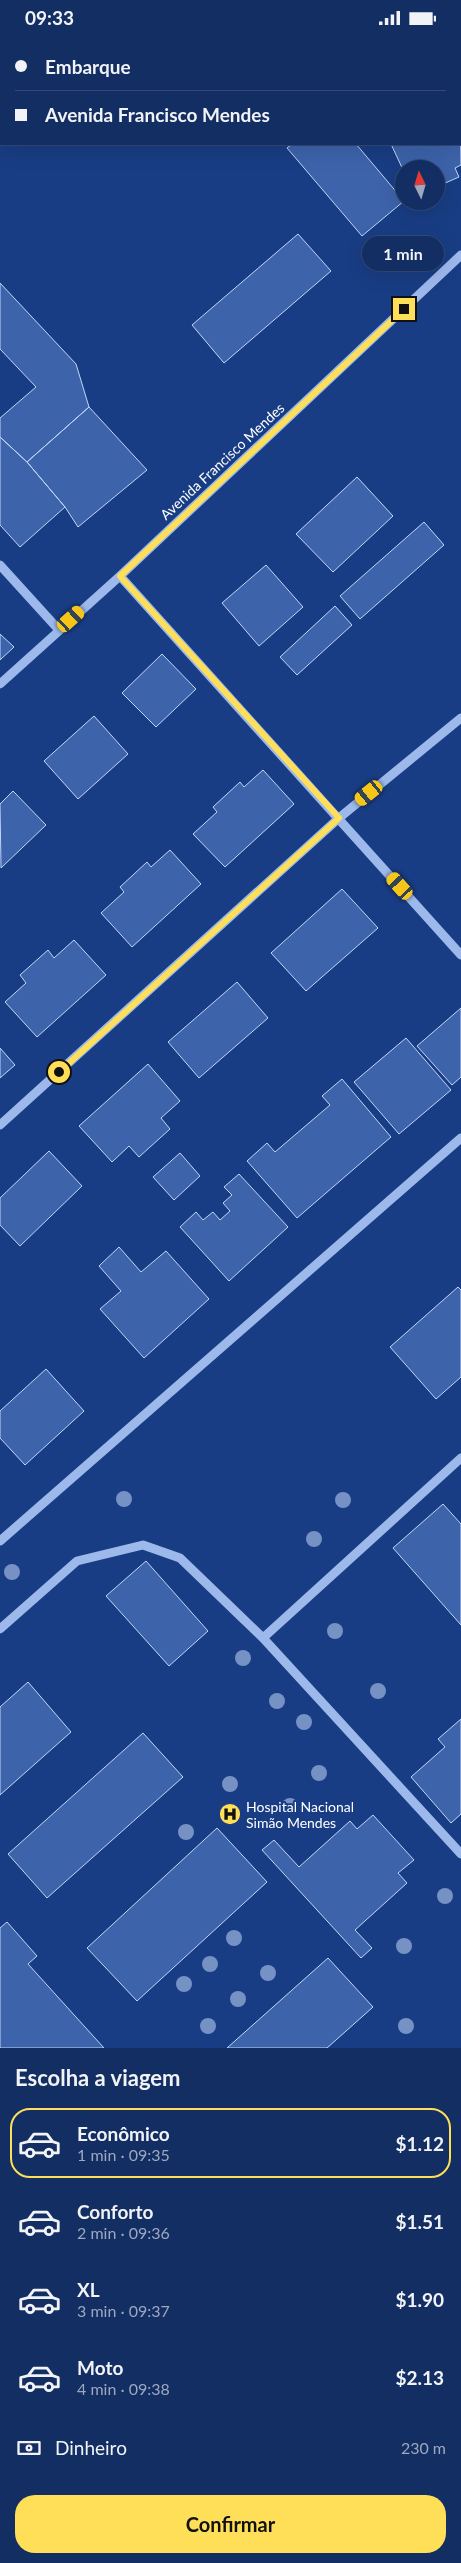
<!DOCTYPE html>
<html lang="pt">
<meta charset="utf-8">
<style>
body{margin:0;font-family:Lato,sans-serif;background:#1c3669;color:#f1f3f6;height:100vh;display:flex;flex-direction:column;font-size:19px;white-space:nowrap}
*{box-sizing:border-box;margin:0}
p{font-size:16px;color:#9da8be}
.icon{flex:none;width:28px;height:28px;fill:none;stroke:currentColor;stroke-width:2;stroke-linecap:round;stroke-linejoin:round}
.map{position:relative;height:2013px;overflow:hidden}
.panel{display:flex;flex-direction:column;background:#132e63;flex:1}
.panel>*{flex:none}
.hud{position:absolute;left:0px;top:0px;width:461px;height:110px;box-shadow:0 5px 20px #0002,0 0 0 1px #324a78;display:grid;align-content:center;height:110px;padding:0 15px;background:#132e63}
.needle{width:32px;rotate:355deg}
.tools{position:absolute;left:395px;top:125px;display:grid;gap:10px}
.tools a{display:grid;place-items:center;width:50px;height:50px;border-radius:50%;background:#132e63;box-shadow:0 5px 20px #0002,0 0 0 1px #324a78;font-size:25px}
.end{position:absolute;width:22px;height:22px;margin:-11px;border:6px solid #ffdf58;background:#111;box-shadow:0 0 0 2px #111}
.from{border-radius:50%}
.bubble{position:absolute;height:35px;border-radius:18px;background:#132e63;box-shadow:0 5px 20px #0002,0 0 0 1px #324a78;font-size:16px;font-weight:700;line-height:35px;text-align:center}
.car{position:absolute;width:15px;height:30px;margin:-15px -8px;border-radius:6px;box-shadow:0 0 4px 1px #0007;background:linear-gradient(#f5c518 24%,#345 0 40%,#f5c518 0 76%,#345 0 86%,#f5c518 0)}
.hud b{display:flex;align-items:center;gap:18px;height:48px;font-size:19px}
.hud b+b{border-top:1px solid #324a78}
.hud i{width:12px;height:12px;background:#f1f3f6}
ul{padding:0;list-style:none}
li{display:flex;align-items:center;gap:15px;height:70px;margin:0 10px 8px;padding:0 5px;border:2px solid transparent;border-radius:20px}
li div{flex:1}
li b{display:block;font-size:19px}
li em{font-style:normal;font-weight:700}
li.active{border-color:#ffdf58}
li>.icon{width:45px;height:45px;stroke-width:1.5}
h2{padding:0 15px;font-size:22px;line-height:60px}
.pay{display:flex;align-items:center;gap:12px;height:55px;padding:0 15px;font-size:19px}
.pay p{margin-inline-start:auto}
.cta{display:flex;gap:10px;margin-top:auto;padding:10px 15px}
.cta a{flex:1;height:58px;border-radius:20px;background:#ffdf58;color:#111;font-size:20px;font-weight:700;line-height:58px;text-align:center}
.status{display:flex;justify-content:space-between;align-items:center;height:35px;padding:0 25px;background:#132e63;direction:ltr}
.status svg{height:14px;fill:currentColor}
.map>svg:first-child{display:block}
.building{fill:#3d63ab;stroke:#c2d6f9}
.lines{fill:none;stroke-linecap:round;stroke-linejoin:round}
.minor{stroke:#9db9ec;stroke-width:9}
.tree{fill:#7691c4}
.route{stroke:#ffdf58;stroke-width:6}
.labels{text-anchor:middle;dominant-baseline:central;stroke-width:4;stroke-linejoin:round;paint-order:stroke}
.street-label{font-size:14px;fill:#fff;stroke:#193d84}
.poi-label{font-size:14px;fill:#fff;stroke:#193d84;text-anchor:start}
</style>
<div class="status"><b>09:33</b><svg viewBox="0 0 49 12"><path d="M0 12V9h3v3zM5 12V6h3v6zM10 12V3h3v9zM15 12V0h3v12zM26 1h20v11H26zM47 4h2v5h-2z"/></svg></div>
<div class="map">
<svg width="461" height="2013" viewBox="0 0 461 2013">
<rect width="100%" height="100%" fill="#193d84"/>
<path class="building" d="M354 0H408V1H351Z
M460 68 461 130 455 133 459 142 436 152V134H404V137L391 109H460Z
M292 109H356L404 166 362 201 287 113Z
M298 199 331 236 224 328 192 290Z
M0 248 76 329 89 372 27 427 0 402V383L36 352 0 314Z
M89 372 147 435 78 492 65 472 27 427Z
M0 402 27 427 65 472 20 512 0 490Z
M357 442 393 481 333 537 296 499Z
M424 487 444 510 360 584 340 561Z
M266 530 303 572 259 611 222 568Z
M335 571 352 590 297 640 280 622Z
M0 599 14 612 0 625Z
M162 619 196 654 156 692 122 658Z
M94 681 128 719 78 764 44 726Z
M263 735 294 769 225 832 193 799 217 777 213 772 240 747 244 752Z
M13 756 46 790 1 833 0 769Z
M170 815 201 849 132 912 101 878 124 857 120 852 147 827 151 832Z
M342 854 378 893 306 956 271 918Z
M74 905 106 940 37 1002 5 967 26 948 20 940 48 915 54 923Z
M237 947 268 983 199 1043 168 1007Z
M461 973V1042L452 1050 417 1011Z
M406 1003 451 1055 399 1099 354 1047Z
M0 1013 15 1030 0 1043Z
M148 1029 180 1066 161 1083 170 1094 139 1122 129 1111 112 1127 79 1091Z
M342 1044 391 1102 297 1183 247 1126 267 1108 275 1117 330 1070 322 1061Z
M49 1116 82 1151 20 1211 0 1190V1163Z
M180 1118 200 1141 174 1165 153 1142Z
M239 1139 288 1192 229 1246 180 1192 196 1177 203 1185 213 1177 220 1185 230 1176 223 1168 232 1160 224 1152Z
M119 1212 141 1237 166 1216 209 1264 144 1323 100 1274 121 1256 99 1231Z
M458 1252 461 1255V1342L436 1364 390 1312Z
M46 1334 84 1376 25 1430 0 1403V1376Z
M443 1469 461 1489V1590L393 1513Z
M146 1526 208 1596 169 1631 106 1561Z
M28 1647 71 1697 0 1760V1672Z
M461 1684V1779L451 1788 411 1742 445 1712 438 1704Z
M143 1698 183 1742 47 1863 8 1819Z
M373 1780 414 1825 398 1838 407 1848 355 1895 372 1913 361 1923 262 1815 274 1805 299 1832 350 1786 357 1794Z
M217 1793 267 1847 137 1966 87 1913Z
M7 1887 37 1921 28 1929 104 2013H0V1893Z
M328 1923 373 1972 327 2013H227Z"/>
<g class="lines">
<path class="minor" d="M0 530 59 595
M120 541 461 920
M0 649 120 541 461 220
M0 1090 339 783 461 683
M0 1506 461 1103
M0 1594 77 1526 143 1510 180 1523 263 1603 461 1819
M263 1603 461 1423"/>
</g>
<g class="tree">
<circle cx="124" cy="1464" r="8"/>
<circle cx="343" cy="1465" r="8"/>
<circle cx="314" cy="1504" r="8"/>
<circle cx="12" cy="1537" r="8"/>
<circle cx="335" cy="1596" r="8"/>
<circle cx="243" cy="1623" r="8"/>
<circle cx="378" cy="1656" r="8"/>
<circle cx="277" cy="1666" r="8"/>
<circle cx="304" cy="1687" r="8"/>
<circle cx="319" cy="1738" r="8"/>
<circle cx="230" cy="1749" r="8"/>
<circle cx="290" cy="1771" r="8"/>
<circle cx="186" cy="1797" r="8"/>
<circle cx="445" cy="1861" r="8"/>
<circle cx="234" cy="1903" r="8"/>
<circle cx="404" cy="1911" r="8"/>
<circle cx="210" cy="1929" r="8"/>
<circle cx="268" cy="1938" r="8"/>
<circle cx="184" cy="1949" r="8"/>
<circle cx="238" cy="1964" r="8"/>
<circle cx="208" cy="1991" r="8"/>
<circle cx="406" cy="1991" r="8"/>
</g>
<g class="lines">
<path class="route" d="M59 1037 339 783 120 541 404 274"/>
</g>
<defs>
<g id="hospital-disc" transform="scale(1.125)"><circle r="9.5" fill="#ffdf58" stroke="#193d84"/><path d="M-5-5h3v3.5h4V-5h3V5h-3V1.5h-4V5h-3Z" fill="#111"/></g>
</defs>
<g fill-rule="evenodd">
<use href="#hospital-disc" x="230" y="1779"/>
</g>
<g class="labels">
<g class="street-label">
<text transform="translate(222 426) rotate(-43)">Avenida Francisco Mendes</text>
</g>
<g class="poi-label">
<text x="246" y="1771">Hospital Nacional<tspan x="246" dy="16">Simão Mendes</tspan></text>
</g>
</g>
</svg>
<div class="tools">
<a><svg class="needle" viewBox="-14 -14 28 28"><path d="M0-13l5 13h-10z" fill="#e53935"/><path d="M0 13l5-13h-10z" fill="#9da8be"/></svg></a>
</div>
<i class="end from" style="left:59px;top:1037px"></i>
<i class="end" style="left:404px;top:274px"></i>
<div class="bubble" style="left:362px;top:201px;width:82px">1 min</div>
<i class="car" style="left:71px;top:584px;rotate:48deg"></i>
<i class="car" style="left:369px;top:758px;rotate:231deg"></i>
<i class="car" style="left:400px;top:851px;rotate:318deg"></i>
<div class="hud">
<b><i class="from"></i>Embarque</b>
<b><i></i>Avenida Francisco Mendes</b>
</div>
</div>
<section class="panel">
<h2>Escolha a viagem</h2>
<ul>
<li class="active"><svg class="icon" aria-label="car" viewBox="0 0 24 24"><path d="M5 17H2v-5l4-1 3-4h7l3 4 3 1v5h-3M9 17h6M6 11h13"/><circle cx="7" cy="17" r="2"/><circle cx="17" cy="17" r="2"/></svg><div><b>Econômico</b><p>1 min · 09:35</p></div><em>$1.12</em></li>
<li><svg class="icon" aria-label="car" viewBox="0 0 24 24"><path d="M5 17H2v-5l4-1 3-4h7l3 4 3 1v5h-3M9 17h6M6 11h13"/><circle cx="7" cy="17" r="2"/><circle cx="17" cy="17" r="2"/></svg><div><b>Conforto</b><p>2 min · 09:36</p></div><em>$1.51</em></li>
<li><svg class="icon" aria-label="car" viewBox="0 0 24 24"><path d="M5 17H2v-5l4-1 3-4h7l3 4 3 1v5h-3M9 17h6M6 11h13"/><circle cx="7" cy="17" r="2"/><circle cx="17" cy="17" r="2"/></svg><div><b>XL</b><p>3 min · 09:37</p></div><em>$1.90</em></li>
<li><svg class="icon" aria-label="car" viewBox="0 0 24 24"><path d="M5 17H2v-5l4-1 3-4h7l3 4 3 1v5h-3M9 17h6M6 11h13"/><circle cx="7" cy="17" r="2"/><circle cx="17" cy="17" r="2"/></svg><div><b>Moto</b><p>4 min · 09:38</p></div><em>$2.13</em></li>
</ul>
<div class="pay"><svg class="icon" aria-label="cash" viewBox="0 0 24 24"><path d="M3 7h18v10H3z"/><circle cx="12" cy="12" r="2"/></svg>Dinheiro<p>230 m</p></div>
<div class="cta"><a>Confirmar</a></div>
</section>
